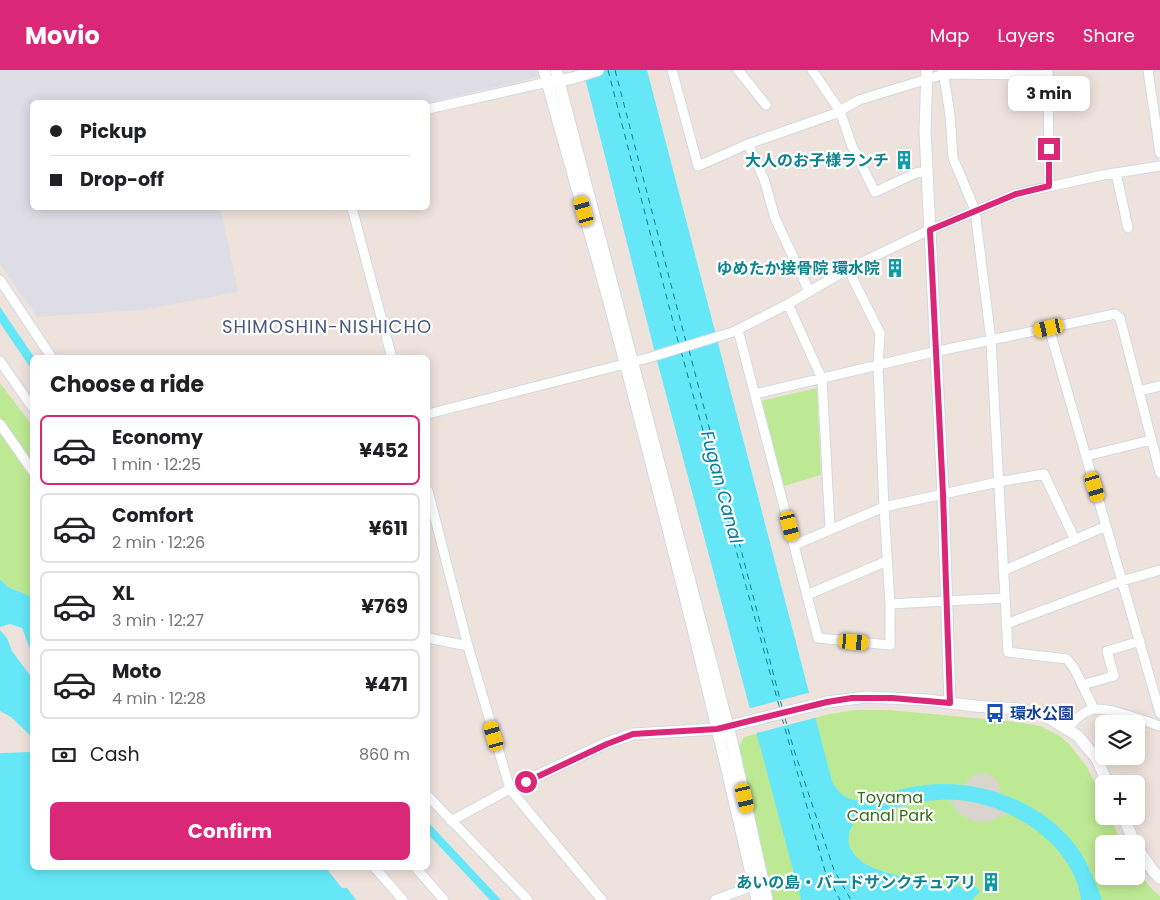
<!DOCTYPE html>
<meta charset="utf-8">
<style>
body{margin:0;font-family:Poppins,"Noto Sans JP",sans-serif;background:#f6f6f6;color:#202124;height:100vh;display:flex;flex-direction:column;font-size:19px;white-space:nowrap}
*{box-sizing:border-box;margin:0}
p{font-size:16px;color:#757577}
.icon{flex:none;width:28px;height:28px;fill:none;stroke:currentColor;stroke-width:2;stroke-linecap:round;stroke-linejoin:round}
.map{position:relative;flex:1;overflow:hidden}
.details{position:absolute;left:30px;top:285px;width:400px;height:515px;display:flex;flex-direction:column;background:#fff;border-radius:8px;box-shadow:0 2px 12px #0003}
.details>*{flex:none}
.guide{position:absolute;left:30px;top:30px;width:400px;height:110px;border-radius:8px;box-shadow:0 2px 12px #0003;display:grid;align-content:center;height:110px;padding:0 20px;background:#fff}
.tools{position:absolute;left:1095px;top:645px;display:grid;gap:10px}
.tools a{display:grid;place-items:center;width:50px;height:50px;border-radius:8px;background:#fff;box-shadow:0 2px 12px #0003;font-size:25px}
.end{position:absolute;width:22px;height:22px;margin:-11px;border:6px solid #db2777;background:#fff;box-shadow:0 0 0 2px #fff}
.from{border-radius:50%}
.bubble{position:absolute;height:35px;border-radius:8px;background:#fff;box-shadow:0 2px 12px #0003;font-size:16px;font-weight:700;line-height:35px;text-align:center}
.car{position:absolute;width:15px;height:30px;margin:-15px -8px;border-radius:6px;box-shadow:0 0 4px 1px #0007;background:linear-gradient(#f5c518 24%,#345 0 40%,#f5c518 0 76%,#345 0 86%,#f5c518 0)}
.guide b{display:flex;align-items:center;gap:18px;height:48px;font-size:19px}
.guide b+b{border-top:1px solid #e0e0e0}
.guide i{width:12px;height:12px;background:#202124}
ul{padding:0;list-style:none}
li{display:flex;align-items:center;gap:15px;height:70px;margin:0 10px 8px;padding:0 10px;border:2px solid #e0e0e0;border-radius:8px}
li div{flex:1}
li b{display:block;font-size:19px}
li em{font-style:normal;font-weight:700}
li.on{border-color:#db2777}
li>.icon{width:45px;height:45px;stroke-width:1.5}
h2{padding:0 20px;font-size:22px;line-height:60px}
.pay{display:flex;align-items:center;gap:12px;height:55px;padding:0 20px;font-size:19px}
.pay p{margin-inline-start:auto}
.cta{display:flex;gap:10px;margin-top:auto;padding:10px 20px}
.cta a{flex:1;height:58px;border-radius:8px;background:#db2777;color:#fff;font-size:20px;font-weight:700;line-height:58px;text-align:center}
header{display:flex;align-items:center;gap:30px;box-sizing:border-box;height:70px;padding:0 25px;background:#db2777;color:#fff}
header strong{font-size:24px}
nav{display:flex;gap:28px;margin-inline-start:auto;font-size:18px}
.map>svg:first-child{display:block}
.industrial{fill:#dedde6}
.green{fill:#bde994}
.plaza{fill:#dad4cf}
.water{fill:#66e7f8}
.pier{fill:#eee3dc}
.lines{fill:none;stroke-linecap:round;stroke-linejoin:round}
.ferry{stroke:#0480a0;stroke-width:1;stroke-dasharray:6 5;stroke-linecap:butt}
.minor-casing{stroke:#d1d8e5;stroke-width:11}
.tertiary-casing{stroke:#d1d8e5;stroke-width:13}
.minor{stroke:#fff;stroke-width:9}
.tertiary{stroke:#fff;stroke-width:11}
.route{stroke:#db2777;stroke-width:6}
.labels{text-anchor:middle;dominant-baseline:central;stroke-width:4.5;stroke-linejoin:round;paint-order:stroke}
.culture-label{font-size:16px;font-weight:bold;fill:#0d838f;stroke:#fff;text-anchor:end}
.transit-label{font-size:16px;font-weight:bold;fill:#164399;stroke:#fff;text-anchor:start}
.park-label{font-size:16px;fill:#346e14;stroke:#fff}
.neighbourhood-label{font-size:18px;letter-spacing:1px;fill:#47597f;stroke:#fff}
.water-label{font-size:18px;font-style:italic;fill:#0480a0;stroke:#fff}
</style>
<header>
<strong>Movio</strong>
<nav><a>Map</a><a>Layers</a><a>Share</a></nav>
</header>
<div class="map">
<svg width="1160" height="830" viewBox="0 0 1160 830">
<rect width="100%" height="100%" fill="#eee3dc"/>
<path class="industrial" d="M0 0H536L538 7 428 33 32 32V138H221L238 222 142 240 37 247 0 194Z"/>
<path class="green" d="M0 313 32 355V527L8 517 0 509Z
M817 318 821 405 784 416 761 331Z
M855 640H889L1017 652 1040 656 1060 666 1069 674 1087 697 1104 732V746H1110L1122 774H1104V806H1136V800L1152 819 1160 826V830H773L738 678 744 667 830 644Z"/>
<path class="plaza" d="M978 703H985L995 708 999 715 1001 723 966 715 968 709Z
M949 730 971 731 1000 739 1008 743 989 752 974 751 961 745Z"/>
<path class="water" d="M583 0H647L832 711C838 723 845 729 859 731 879 726 898 719 918 716 979 706 1051 733 1084 788 1091 802 1097 816 1102 830H1081C1079 810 1068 791 1054 776 1032 753 1003 738 972 732 941 725 911 734 881 741 874 743 865 743 860 748 849 755 845 770 852 781 863 801 901 806 921 810 926 811 934 811 939 814 943 815 947 821 950 824L951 818 959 815 965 822 972 814 980 821 972 830H801L655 283Z
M0 237 34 287 32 288V300L0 253Z
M0 509 8 517 32 527 31 582 22 558 10 554 0 557Z
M0 560 7 568 12 581 32 608V667L11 647 0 641Z
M32 682V798H326L342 818H347L356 830H0V683Z
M428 752 501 830H490L428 764Z"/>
<path class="pier" d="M812 622 818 647 753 664 747 639Z"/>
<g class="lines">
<path class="ferry" d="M608 0 679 275
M615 0 686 272
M689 280 782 637
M681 281 780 639
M782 648 825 801 840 830
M785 648 794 680 834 800 851 830"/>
<g class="minor-casing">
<path id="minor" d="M672 0 698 96 748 74 834 44 859 30 944 4 1048 5
M738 0 766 35
M812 0 840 41 852 76 875 122 916 103 927 101
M943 0 950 45 953 88 975 140 991 271 1008 582 1067 589 1074 598 1094 639
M1048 0 1049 116
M1148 0 1160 83
M428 39 548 12
M748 74 764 109 775 148 809 221
M1116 103 1128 158
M352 138 392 288
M0 210 52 288
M788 234 822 309 830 458
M1049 258 1160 643
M738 260 818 568 890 575V534L884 437 878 296 880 263 848 199
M0 291 32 337
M1139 321 1160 316
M755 324 929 283 1115 244 1120 248 1160 403
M428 344 648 288 733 262 788 234 848 199 923 163 1016 124 1103 105 1160 96
M0 354 32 400
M1086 386 1151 370
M428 421 468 576 510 719 602 830
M794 475 884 437 998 412 1044 404 1075 470
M1003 501 1106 456
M807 525 887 491
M890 534 1004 528
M1006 554 1122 511 1160 500
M428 568 468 576
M1082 615 1114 606 1107 581 1140 571
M1068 659C1074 651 1084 639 1096 639 1115 639 1141 650 1160 656
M428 726 528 830
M451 751 510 719
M375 798 403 830
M416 798 444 830
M715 830 758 814"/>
</g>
<g class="tertiary-casing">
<path id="tertiary" d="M544 0C565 78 588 155 609 232 662 431 712 630 757 830
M556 0 732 672 767 830
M927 0 925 61 943 424 950 633
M551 12 573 8 598 0
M510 719 607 673 633 664 717 659 827 632 867 627 927 630 975 636 1017 639 1044 645 1078 666 1097 689 1108 714
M1123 746 1135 774
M1136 776 1153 801 1160 808"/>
</g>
<use href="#minor" class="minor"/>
<use href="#tertiary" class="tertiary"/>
</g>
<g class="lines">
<path class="route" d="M526 712 607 674 633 664 717 659 827 632 852 628H892L950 633 943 424 930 160 1016 124 1049 116V79"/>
</g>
<defs>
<g id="building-bare" transform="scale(1.5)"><path d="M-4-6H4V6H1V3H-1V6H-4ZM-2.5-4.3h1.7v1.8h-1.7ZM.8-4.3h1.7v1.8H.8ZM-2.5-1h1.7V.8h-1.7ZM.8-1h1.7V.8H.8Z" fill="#0f9aa8" stroke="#fff" stroke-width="2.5" paint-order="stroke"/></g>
<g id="bus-bare" transform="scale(1.5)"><path d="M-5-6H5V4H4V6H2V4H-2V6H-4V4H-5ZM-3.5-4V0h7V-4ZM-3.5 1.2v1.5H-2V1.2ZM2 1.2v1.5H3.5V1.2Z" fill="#1a4fb4" stroke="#fff" stroke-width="2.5" paint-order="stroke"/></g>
</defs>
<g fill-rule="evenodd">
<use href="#building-bare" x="904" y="90"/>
<use href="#building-bare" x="895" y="198"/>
<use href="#bus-bare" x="995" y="643"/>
<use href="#building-bare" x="991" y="812"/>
</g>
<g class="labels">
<g class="culture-label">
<text x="889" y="90">大人のお子様ランチ</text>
<text x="880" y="198">ゆめたか接骨院 環水院</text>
<text x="976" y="812">あいの島・バードサンクチュアリ</text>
</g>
<g class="transit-label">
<text x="1010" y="643">環水公園</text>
</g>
<g class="park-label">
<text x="890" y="727">Toyama<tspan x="890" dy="18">Canal Park</tspan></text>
</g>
<g class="neighbourhood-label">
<text x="327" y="256">SHIMOSHIN-NISHICHO</text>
</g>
<g class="water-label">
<text transform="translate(722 417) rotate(75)">Fugan Canal</text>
</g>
</g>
</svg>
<div class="tools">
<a><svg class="icon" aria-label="layers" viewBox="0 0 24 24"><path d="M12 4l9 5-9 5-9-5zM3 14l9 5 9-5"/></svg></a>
<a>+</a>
<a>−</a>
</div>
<i class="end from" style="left:526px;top:712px"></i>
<i class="end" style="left:1049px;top:79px"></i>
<div class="bubble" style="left:1008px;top:6px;width:82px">3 min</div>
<i class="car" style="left:584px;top:141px;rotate:344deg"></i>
<i class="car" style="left:1049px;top:258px;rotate:257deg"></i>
<i class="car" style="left:1095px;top:417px;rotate:163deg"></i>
<i class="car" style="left:790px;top:456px;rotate:166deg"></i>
<i class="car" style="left:854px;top:572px;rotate:95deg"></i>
<i class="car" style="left:494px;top:666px;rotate:344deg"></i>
<i class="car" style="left:745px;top:728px;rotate:167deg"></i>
<div class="guide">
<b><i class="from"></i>Pickup</b>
<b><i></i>Drop-off</b>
</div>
<section class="details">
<h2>Choose a ride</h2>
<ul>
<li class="on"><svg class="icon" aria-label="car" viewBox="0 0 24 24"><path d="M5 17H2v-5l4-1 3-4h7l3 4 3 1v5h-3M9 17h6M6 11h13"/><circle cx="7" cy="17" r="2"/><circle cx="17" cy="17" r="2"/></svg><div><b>Economy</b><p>1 min · 12:25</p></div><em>¥452</em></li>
<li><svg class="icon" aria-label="car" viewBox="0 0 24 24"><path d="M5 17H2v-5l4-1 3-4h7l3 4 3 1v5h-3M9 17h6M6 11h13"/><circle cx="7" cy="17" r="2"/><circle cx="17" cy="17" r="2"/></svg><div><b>Comfort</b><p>2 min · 12:26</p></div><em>¥611</em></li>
<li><svg class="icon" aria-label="car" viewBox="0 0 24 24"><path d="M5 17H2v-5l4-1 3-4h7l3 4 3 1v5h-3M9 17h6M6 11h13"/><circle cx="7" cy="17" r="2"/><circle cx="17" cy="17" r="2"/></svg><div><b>XL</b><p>3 min · 12:27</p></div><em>¥769</em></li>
<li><svg class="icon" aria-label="car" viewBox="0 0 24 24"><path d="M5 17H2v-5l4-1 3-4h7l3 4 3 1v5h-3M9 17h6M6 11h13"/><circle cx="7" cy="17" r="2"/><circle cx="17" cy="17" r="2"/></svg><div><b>Moto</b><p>4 min · 12:28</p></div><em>¥471</em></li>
</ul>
<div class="pay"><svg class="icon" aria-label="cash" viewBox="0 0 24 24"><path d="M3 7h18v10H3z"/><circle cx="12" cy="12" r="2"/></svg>Cash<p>860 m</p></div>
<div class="cta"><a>Confirm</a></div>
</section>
</div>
